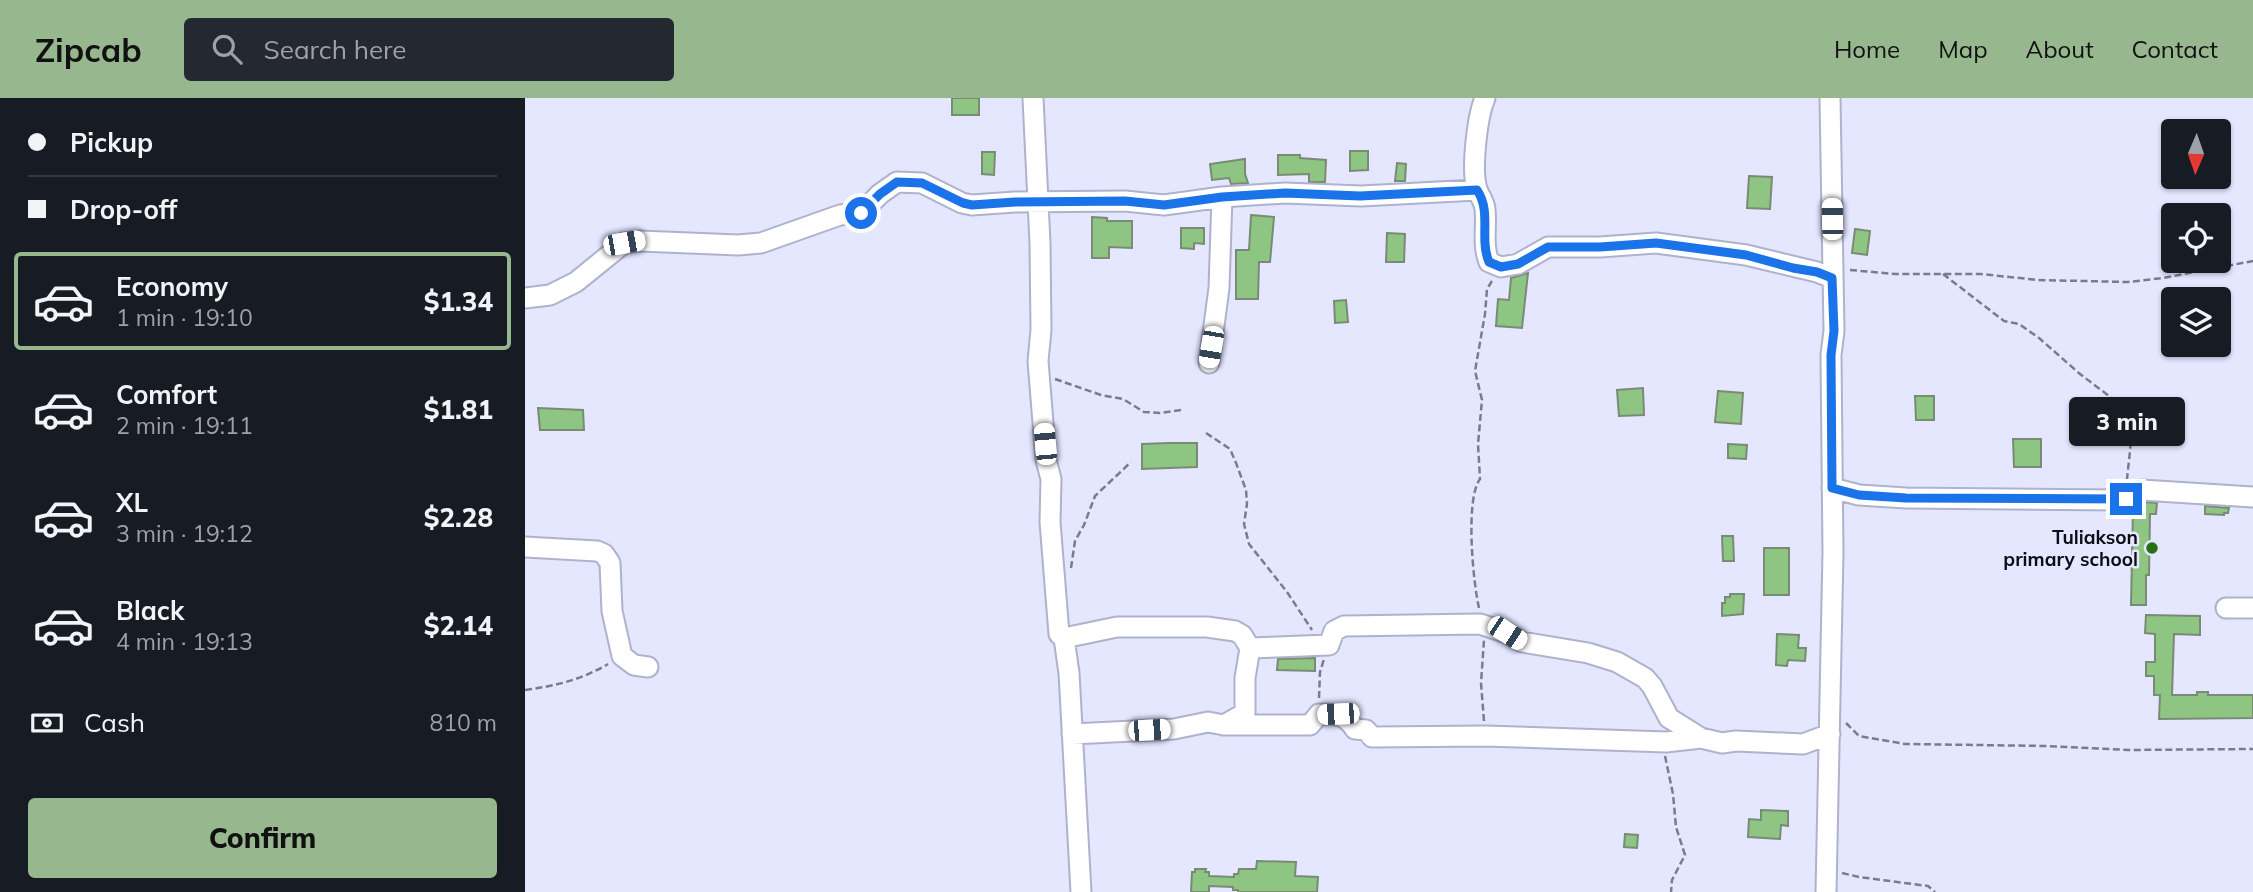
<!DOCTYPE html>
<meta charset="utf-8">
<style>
body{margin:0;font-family:Mulish,sans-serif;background:#242831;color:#f1f3f6;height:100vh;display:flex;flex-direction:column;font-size:26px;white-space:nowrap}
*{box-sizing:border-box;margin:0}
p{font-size:23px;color:#9ea1a6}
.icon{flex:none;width:38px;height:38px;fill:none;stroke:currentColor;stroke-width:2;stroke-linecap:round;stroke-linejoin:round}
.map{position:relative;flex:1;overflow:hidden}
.details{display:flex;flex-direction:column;background:#171b24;width:525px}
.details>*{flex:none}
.guide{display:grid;align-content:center;height:154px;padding:0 28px;background:#171b24}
.needle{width:46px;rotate:182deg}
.fabs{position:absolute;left:1636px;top:21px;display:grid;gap:14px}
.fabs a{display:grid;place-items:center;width:70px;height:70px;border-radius:7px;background:#171b24;box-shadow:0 2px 5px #0004;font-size:35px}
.end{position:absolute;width:32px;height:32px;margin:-16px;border:9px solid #1a73e8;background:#fff;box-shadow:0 0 0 4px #fff}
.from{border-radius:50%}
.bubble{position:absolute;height:49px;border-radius:7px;background:#171b24;box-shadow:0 2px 5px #0004;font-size:23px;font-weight:800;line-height:49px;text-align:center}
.car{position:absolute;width:21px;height:42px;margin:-21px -10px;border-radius:9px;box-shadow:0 0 5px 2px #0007;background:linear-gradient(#fff 24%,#345 0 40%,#fff 0 76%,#345 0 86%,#fff 0)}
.guide b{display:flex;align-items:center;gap:24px;height:66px;font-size:26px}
.guide b+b{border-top:2px solid #363941}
.guide i{width:18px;height:18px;background:#f1f3f6}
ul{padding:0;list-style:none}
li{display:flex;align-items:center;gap:21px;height:98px;margin:0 14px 10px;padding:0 14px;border:4px solid transparent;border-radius:7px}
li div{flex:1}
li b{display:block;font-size:26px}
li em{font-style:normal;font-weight:800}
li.current{border-color:#97b88e}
li>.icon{width:63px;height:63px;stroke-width:1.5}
.pay{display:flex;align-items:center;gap:18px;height:77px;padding:0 28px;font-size:26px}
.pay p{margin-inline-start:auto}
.primary-button{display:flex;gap:14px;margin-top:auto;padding:14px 28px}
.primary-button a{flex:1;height:80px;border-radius:7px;background:#97b88e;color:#111;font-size:28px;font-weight:800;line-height:80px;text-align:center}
header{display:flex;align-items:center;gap:42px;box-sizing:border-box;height:98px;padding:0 35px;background:#97b88e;color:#111}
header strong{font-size:33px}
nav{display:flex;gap:38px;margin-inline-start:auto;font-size:24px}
.search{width:490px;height:63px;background:#242831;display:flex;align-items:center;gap:18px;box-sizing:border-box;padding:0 24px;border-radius:7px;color:#9ea1a6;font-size:26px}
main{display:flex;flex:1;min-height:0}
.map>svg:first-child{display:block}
.building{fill:#8fc582;stroke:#798b75;stroke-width:2}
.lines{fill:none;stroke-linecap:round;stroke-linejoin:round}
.minor-casing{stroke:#aeb2cd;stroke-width:23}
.path{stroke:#7a7c8d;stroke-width:2.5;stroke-dasharray:7 3.5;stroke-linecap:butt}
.minor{stroke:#fff;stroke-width:19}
.route{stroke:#1a73e8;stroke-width:9}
.poi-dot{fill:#297010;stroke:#e4e7ff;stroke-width:2.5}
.labels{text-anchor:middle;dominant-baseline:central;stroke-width:5;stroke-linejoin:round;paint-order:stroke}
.poi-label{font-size:19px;font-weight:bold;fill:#0c0d16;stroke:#e4e7ff;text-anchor:end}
</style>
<header>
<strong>Zipcab</strong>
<div class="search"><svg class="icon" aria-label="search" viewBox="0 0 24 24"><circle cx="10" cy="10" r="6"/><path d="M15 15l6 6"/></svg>Search here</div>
<nav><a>Home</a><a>Map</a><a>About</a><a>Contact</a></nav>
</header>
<main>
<section class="details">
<div class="guide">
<b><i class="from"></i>Pickup</b>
<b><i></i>Drop-off</b>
</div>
<ul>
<li class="current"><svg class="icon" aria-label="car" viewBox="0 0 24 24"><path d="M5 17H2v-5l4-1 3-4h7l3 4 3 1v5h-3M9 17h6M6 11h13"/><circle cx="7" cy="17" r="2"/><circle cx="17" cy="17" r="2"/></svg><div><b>Economy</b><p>1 min · 19:10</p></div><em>$1.34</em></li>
<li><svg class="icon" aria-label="car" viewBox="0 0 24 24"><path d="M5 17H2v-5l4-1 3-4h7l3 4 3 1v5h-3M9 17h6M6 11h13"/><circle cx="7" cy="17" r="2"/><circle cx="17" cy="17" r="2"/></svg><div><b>Comfort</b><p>2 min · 19:11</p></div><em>$1.81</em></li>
<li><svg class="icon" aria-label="car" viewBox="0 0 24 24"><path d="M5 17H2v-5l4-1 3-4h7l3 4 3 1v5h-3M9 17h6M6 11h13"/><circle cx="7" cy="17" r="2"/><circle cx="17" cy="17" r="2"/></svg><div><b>XL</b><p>3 min · 19:12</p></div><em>$2.28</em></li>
<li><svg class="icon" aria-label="car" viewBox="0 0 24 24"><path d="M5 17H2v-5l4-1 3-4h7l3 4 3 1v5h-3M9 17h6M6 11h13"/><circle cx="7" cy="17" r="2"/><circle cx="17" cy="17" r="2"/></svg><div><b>Black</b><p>4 min · 19:13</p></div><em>$2.14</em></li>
</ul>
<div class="pay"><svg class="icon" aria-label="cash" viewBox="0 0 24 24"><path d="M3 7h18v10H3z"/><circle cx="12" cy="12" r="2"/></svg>Cash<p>810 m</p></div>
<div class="primary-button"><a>Confirm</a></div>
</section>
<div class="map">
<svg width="1728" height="794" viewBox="0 0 1728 794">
<rect width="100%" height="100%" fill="#e4e7ff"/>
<path class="building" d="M427 0H454V17H427Z
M825 53H843V72L825 73Z
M457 54H470L469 77 457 76Z
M753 57H775V60L801 62 800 84H784V76L753 77Z
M720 61V76L723 85 706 86 704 80 687 82 685 66Z
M872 65 881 66 880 83H870Z
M1224 78 1247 79 1245 111 1222 110Z
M726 117 749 119 745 164H734L733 201H711V152H724Z
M567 119 582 120V123H607V150L584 149V160H567Z
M656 130H679V146L669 145V151L656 150Z
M1330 131 1345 133 1342 157 1327 155Z
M862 135 880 136 879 164H861Z
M1003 175 997 230 971 228 973 201 984 202 986 180Z
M821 202 823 224 810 225 809 203Z
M1118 290 1119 317 1094 318 1092 292Z
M1193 293 1218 295 1216 326 1190 324Z
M1390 298H1409V322H1391Z
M13 310 58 312 59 332H15Z
M1488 341H1516V369H1489Z
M644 345H672V369L617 371V346Z
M1203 346 1222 347 1221 361 1203 360Z
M1619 404 1632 405 1631 416H1625L1624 477H1621V507H1606L1608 410Z
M1680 408 1704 410 1703 415H1699V417L1680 416Z
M1197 438H1208L1209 463H1198Z
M1239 450H1264V497H1239Z
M1205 496H1219L1218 516 1197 518V505H1200V499H1205Z
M1621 517 1675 518V537L1649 536 1647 597H1672V594H1683V597H1728V620L1634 621 1635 597H1629V578H1621V564H1630V536L1620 535Z
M1252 536 1274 537 1273 550H1281L1280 563 1263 562 1262 568 1251 567Z
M790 560V573L752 572 753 561Z
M1236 712 1263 713V728L1256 727 1255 741 1223 739 1224 721 1236 722Z
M1100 736 1113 737 1112 750 1099 749Z
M732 763 771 764 770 778 793 779 792 794H713V792H708V789L684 788V794H666L667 774H670V771H681L680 774H684V778L709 779V776H713L714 771H731Z"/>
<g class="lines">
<g class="minor-casing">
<path id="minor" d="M508 0 515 145 516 232 513 263 521 362 526 381 525 424 534 536 539 540 544 575 556 794
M960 0C952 19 946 72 952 91 954 98 959 102 960 111 962 129 957 146 964 164L976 169 993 166 1023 149H1075L1131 145 1221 157 1292 174 1307 180
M0 200 25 197 51 184 99 145 115 143 213 147 236 145 315 117 336 115 355 96 372 84 397 85 437 105 447 107 490 104 600 103 639 107 697 99 760 95 836 98 952 92
M684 265 694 190 697 99
M1307 390 1334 397 1381 400 1595 402 1617 392 1728 399
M0 449 72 453 79 456 85 465 87 513 97 558 109 567 123 569
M1701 510H1728
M539 540 592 529H682L710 533 717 537 725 550 804 547 809 533 819 528 955 526 982 535 997 544 1063 555 1092 564 1120 580 1127 588 1144 620 1176 640
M699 627H785L794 616C812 616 820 616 830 631L841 632 847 639 960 638 1141 644 1176 640 1197 645 1211 643 1278 646 1305 636
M547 636 649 631 683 624 699 627 720 615V580L725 550
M1301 794 1308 454 1306 257 1309 233 1305 0"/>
</g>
<path class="path" d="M1325 172 1370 176H1456L1513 182 1603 184 1638 180 1728 163
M1418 176 1479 223 1494 226 1514 240 1555 276 1601 311C1611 326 1603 364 1602 382
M530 281 576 297 598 301 619 314 635 315 656 312
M681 335 705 351 711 365 721 392 722 406 719 426 724 446 762 494 787 532
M546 470 550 443 559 427 570 398 606 364
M954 510C948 484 940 401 955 381L953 346 957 302 950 273 960 216 962 191 967 183
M0 592C30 588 56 582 83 566
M794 600 795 574 799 561
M959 623 956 585 959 542
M1321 625 1334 638 1380 646 1522 648 1603 652 1728 651
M1140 658 1148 696 1151 729 1160 757 1147 782 1146 794
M1317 775 1334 779 1403 788 1410 794"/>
<use href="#minor" class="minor"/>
</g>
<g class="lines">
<path class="route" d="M336 115 355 96 372 84 397 85 438 105 447 107 490 104 600 103 639 107 697 99 760 95 835 98 952 92C967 114 954 140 964 164L976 169 993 166 1023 149H1075L1131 145 1221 157 1268 170 1292 174 1307 180 1309 233 1306 257 1307 390 1334 397 1381 400 1601 401"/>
</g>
<circle class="poi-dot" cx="1627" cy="450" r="7"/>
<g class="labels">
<g class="poi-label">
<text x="1613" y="439">Tuliakson<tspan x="1613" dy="22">primary school</tspan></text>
</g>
</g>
</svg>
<div class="fabs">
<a><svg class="needle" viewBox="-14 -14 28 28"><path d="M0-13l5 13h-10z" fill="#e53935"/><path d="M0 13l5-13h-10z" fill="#9ea1a6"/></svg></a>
<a><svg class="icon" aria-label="locate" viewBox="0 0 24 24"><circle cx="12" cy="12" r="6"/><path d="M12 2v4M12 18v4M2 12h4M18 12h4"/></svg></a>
<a><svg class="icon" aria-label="layers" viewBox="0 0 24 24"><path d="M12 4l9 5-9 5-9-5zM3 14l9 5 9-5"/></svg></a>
</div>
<i class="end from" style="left:336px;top:115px"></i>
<i class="end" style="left:1601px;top:401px"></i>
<div class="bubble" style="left:1544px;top:299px;width:116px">3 min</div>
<i class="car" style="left:1307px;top:121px;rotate:359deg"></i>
<i class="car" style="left:99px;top:145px;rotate:80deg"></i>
<i class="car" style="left:686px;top:249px;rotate:190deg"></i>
<i class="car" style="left:520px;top:346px;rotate:355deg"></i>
<i class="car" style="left:982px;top:535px;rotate:123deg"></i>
<i class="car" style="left:813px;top:616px;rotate:268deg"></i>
<i class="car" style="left:624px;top:632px;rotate:87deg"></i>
</div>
</main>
